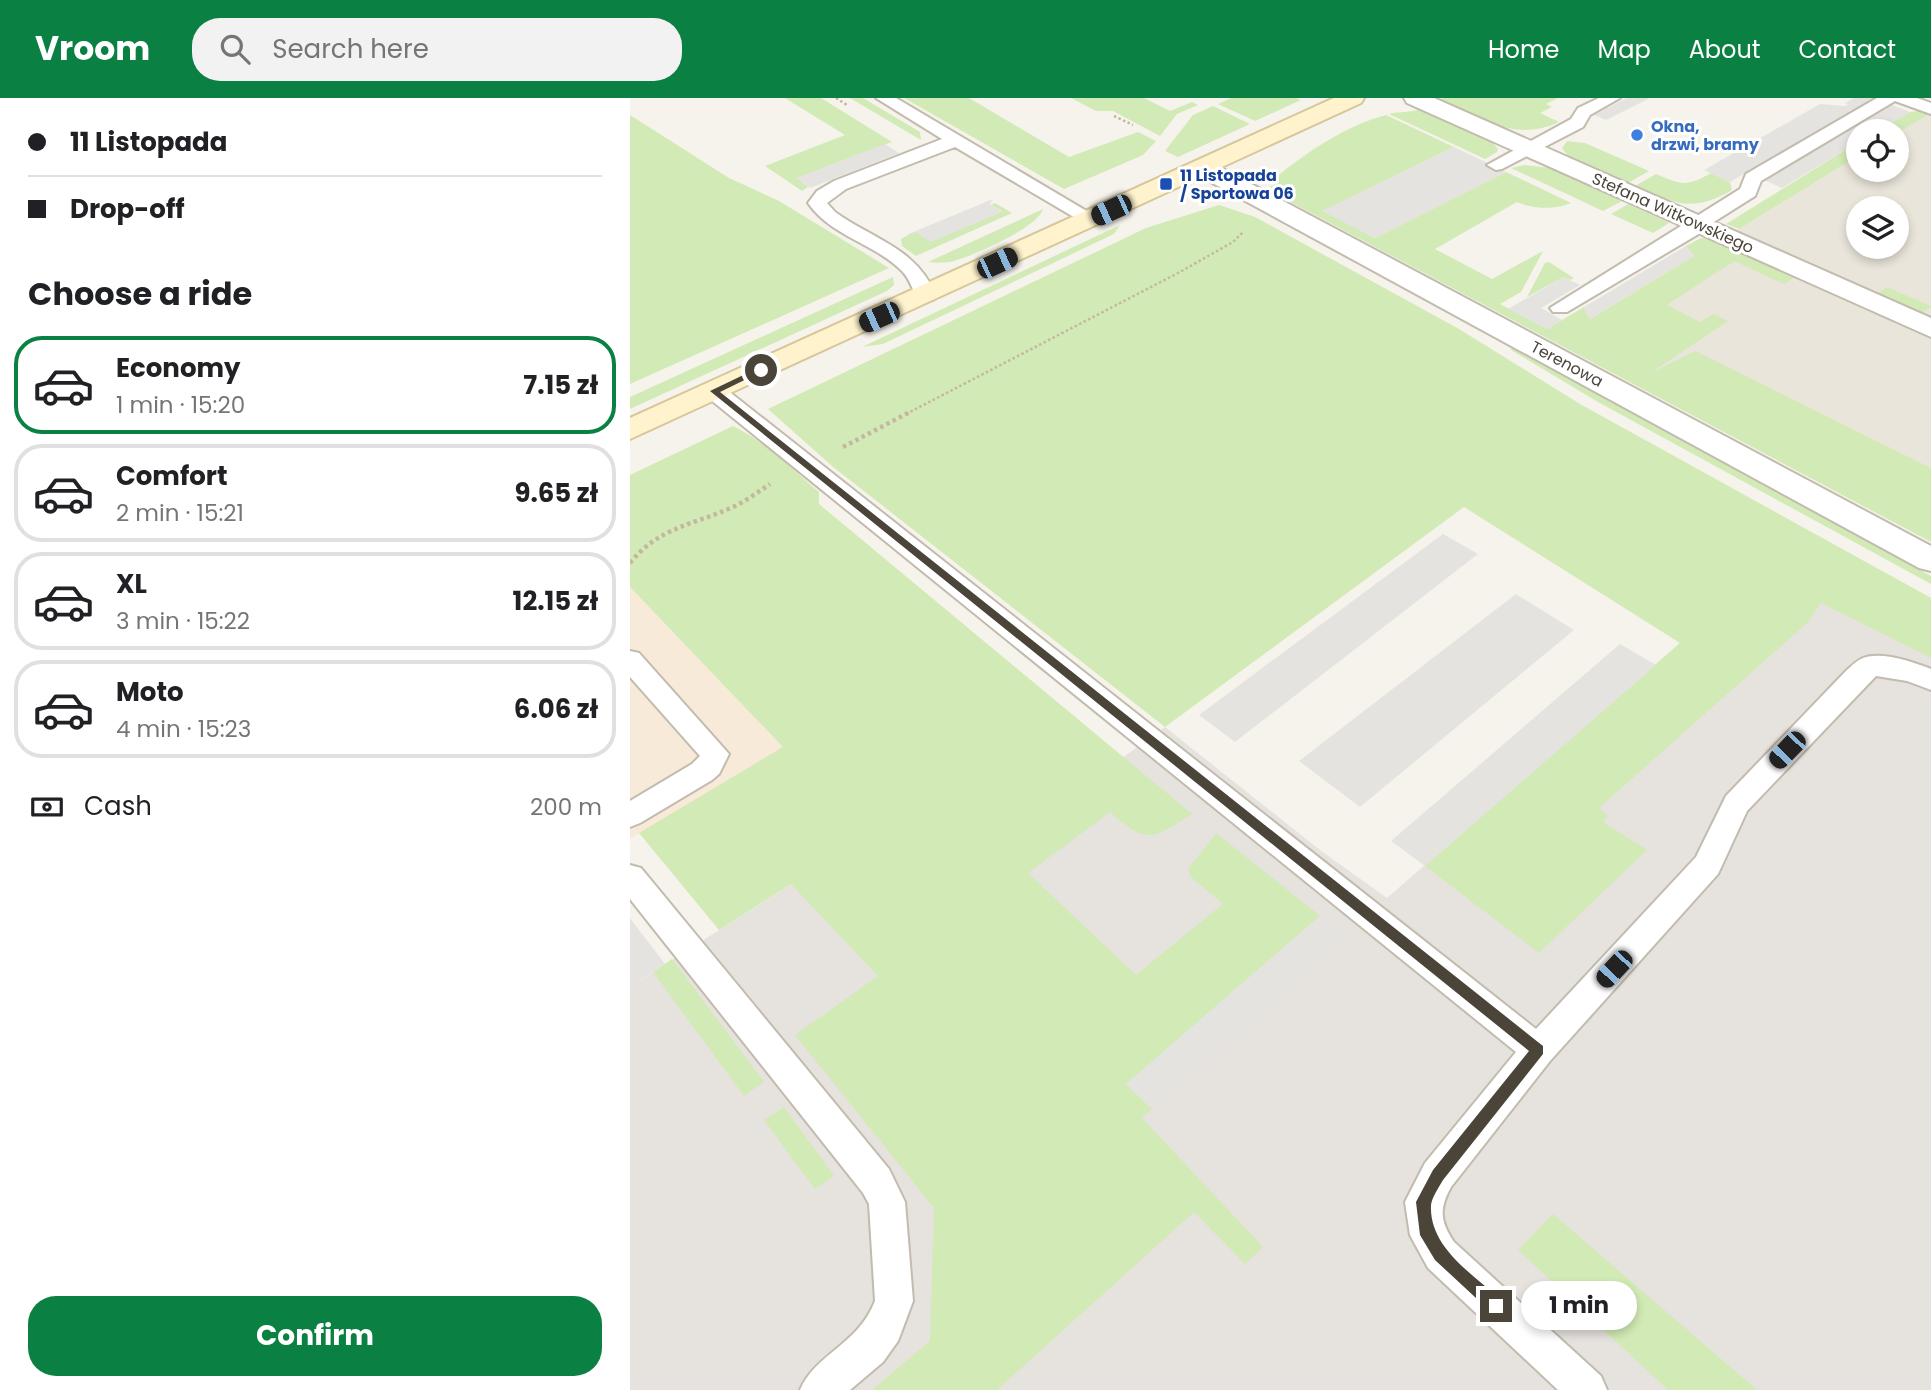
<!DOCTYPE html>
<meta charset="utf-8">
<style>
body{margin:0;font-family:Poppins,sans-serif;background:#f2f2f2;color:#202124;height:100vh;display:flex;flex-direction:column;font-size:26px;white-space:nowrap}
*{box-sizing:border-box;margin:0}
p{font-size:23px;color:#757577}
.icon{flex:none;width:38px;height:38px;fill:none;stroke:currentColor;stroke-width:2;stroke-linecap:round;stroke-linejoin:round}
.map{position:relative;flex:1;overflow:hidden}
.sheet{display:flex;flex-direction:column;background:#fff;width:630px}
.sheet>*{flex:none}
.top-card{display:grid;align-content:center;height:154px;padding:0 28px;background:#fff}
.tools{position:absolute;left:1216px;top:21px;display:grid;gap:14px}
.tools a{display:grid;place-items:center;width:63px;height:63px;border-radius:50%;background:#fff;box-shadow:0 4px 10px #0003;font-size:35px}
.end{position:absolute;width:32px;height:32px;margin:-16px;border:9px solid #4b4439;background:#fff;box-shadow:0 0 0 4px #fff}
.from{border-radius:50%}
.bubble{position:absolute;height:49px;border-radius:24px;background:#fff;box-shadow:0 4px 10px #0003;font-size:23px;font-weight:700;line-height:49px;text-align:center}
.car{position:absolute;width:21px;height:42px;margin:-21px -10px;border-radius:9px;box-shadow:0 0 5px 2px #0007;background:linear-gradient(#222 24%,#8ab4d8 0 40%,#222 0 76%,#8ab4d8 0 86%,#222 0)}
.top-card b{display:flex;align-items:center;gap:24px;height:66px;font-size:26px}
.top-card b+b{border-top:2px solid #e0e0e0}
.top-card i{width:18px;height:18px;background:#202124}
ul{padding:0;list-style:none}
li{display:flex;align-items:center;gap:21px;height:98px;margin:0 14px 10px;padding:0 14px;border:4px solid #e0e0e0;border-radius:28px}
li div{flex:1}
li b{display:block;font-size:26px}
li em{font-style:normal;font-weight:700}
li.current{border-color:#0b8043}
li>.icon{width:63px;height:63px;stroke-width:1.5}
h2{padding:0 28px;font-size:32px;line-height:84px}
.pay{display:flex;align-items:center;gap:18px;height:77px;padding:0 28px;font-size:26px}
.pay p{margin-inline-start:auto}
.action{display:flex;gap:14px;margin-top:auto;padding:14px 28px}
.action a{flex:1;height:80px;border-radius:28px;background:#0b8043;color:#fff;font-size:28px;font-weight:700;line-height:80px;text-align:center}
header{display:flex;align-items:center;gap:42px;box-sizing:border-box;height:98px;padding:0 35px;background:#0b8043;color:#fff}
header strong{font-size:33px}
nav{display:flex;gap:38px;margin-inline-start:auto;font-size:24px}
.search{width:490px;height:63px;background:#f2f2f2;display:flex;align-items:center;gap:18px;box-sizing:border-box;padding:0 24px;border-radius:28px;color:#757577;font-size:26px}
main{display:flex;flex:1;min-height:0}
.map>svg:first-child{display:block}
.residential{fill:#eae5da;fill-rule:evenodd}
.commercial{fill:#f7ead8}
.industrial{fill:#e6e2dd}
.green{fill:#d2eab5}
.parking{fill:#e5e3e0}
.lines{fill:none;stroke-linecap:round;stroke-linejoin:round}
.service-casing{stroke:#c2bbae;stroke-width:4}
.minor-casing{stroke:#c2bbae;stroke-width:4}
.secondary-casing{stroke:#d6c79b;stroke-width:4}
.path-far1{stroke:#c4b79f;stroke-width:2.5;stroke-dasharray:2.5 2.5;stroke-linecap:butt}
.path{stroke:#c4b79f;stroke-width:4.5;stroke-dasharray:3.5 3.5;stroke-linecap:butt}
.service{fill:#fff;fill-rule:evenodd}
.minor{fill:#fff;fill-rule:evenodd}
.secondary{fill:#fff3cd;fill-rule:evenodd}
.route{fill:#4b4439}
.shop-dot{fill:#3f7fe0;stroke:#fff;stroke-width:2.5}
.transit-dot{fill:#1a4fb4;stroke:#fff;stroke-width:2.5}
.labels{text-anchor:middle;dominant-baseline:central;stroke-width:6;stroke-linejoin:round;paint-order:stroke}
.far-shop-label{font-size:16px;font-weight:bold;fill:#366cbe;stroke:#fff;text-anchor:start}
.far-transit-label{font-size:16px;font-weight:bold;fill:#164399;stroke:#fff;text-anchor:start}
.far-street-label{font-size:16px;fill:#4b4439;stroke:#fff}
</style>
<header>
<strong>Vroom</strong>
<div class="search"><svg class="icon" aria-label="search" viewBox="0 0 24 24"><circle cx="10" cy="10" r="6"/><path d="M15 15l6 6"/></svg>Search here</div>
<nav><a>Home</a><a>Map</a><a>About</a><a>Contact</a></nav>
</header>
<main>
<section class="sheet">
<div class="top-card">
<b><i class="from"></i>11 Listopada</b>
<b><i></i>Drop-off</b>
</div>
<h2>Choose a ride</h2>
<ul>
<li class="current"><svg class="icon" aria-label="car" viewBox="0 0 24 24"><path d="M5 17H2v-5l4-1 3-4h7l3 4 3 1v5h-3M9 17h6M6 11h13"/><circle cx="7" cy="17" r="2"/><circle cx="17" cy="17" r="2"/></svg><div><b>Economy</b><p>1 min · 15:20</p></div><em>7.15 zł</em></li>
<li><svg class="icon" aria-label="car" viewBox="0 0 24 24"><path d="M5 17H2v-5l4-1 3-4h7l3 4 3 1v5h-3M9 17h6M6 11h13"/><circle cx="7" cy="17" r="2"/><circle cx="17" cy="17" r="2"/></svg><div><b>Comfort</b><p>2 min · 15:21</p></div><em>9.65 zł</em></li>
<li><svg class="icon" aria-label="car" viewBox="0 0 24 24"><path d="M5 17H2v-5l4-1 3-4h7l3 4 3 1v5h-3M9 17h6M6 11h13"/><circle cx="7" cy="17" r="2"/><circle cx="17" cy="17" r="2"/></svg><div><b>XL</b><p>3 min · 15:22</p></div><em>12.15 zł</em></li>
<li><svg class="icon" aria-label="car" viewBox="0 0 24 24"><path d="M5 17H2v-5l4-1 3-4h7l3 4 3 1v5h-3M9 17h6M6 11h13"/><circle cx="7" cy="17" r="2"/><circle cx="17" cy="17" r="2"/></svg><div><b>Moto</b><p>4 min · 15:23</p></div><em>6.06 zł</em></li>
</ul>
<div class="pay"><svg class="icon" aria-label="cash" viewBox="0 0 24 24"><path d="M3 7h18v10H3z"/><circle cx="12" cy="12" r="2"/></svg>Cash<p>200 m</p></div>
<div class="action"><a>Confirm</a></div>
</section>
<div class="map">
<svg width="1301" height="1292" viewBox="0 0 1301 1292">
<rect width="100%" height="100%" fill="#f6f3ec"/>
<path class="residential" d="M1301 14V434L932 239 1228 58V72H1267V35ZM1228 110H1267V149H1228Z"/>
<path class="commercial" d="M0 489 154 650 0 741Z"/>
<path class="industrial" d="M1179 433 1301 500V1292H0V889L238 737 492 660 535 629 690 752 757 800Z"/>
<path class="green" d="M155 0H191L262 44 167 80 178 89 172 93 135 68 215 37Z
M220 0H233L290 34 291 42Z
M274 0H339L439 59 508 34 526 43 513 57 434 91Z
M441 0H514L540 13 562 4 568 7 547 16 530 38 483 13H466Z
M601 0H666L671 2 625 23 588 6Z
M813 0H928L916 6 922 9 910 15 929 24C884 45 852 20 811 1Z
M583 8 620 26 548 59 535 53 563 17Z
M790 11 862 44 868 51 867 54 855 61 759 16C770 13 781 15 790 11Z
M1288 13 1299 16 1267 35 1247 33 1280 14Z
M0 17 99 80 149 103 259 170 0 286Z
M756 17 824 49 693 113 745 140 876 74 941 105C926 112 902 111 887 104L805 151 862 181 913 153 891 194 870 206 917 231 954 209 960 221 1064 158 1056 148 1071 140 1087 141 1165 179 1154 186 1104 163 1037 207 1070 224 1083 216 1098 223 1019 276 1065 253 1301 370V444L636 91 644 87 646 79C679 53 715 28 756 17Z
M937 43 955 45 1019 73 998 85 938 58 932 50Z
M1228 44V58L1109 131 1096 126Z
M895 67 920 70 992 103 973 113 881 70Z
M1081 75 1100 84 1102 92C1062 115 1045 106 1005 88L1026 76C1052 87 1056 89 1081 75Z
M365 105 382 115 286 158 272 148 271 141 280 136 372 113 361 107Z
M998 106 1036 123 1039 125 1023 135 981 116Z
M589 107 625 119 829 231 950 306 1301 500V560L1191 505 1178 524 969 710 978 718 973 724 1017 752 909 855 795 768 1050 545 834 409 535 629 202 368 138 311 516 130Z
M413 111C408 130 339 160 320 164 312 165 305 165 298 164Z
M490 127 484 136 253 246 232 249Z
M919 164 944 180 940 182 933 179 897 199 915 165Z
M263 179 264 187 257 193 0 311V299Z
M1257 189 1301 208V209L1290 216 1246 197Z
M881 248 1301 478V486L968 304 881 252Z
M103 328C136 344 161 371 189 394V406L562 716C521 741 519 748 480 714L398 775 506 877 593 806 561 779 558 771 586 735 690 818 496 986 522 1011 512 1020 633 1149 615 1166 564 1114 367 1292H242L300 1243 304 1110 165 937 248 878 161 786 89 832 9 735 153 649 0 489V377Z
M42 861 134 984 114 998 23 874Z
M154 1009 204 1078 185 1091 134 1022Z
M923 1116 1127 1292H1038L888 1152Z"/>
<path class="parking" d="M997 0H1020L976 22 964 17Z
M1224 0H1245L1100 84 1074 72 1190 6 1215 8 1218 7 1215 5Z
M1262 7 1280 14 1247 33H1228V44L1152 90 1134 82Z
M255 46 269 55 180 90 166 80Z
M824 49 876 74 745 140 692 113Z
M363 101 360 106 372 114 301 144 287 135 276 137Z
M1056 148 1064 158 960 221 954 209Z
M933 179 950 187 911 210 932 222 917 231 878 211Z
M813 436 848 456 605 644 569 617Z
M886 496 944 532 730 709 669 663Z
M990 546 1026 567 795 768 761 743Z
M690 818 716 839 522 1011 496 986Z
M0 820 35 866 0 889Z"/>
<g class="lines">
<g class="service-casing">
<path id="service" d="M246 0H266L470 121 461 127 454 125 325 49 216 91 197 105 205 114C244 142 287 150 306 198L303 202H289C282 193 281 182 272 173 244 145 202 139 178 105L187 93 204 83 312 41Z
M969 0H990L960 17 953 29 872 71 866 72 857 67 941 21 948 10Z
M1247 0H1287L1301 5V16L1265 3 1131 83 1125 98 1079 127 1077 131 937 214H923L920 210 1110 91 1116 76Z
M84 286 92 288 906 931 1066 759 1096 698 1215 574C1220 569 1226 563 1233 560 1252 553 1283 564 1301 571V592L1277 583 1246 578 1117 713 1088 776 920 963 821 1089C809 1111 810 1123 824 1144L971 1278 977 1292H928L798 1170 780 1137 775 1104 795 1065 886 954 76 298 73 293 76 288Z
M0 553 9 555 99 656 89 676 82 682 10 725 0 729V703L62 666 70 658 0 579Z
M0 767 11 770 259 1071 275 1104 283 1203 268 1243 253 1264 220 1292H170C185 1256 228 1247 245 1203L239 1106 233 1095 0 801Z"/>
</g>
<g class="minor-casing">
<path id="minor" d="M774 0H804L1301 220V239L777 5Z
M573 63 582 65 1301 448V473L1289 470 564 75 561 70 564 65Z"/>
</g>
<g class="secondary-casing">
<path id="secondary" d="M704 0H734L731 5 0 341V320Z"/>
</g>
<path class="path-far1" d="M206 0 217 7
M484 18 503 27
M276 316 548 175 603 144 614 133"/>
<path class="path" d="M213 349 280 314
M0 465C29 429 63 427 103 409 116 403 128 394 140 386"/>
<use href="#service" class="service"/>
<use href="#minor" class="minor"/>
<use href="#secondary" class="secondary"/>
</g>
<path class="route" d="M128 270 135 272 90 294 913 948V956L813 1082C809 1089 802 1099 801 1107 799 1150 843 1176 871 1202L873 1208 871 1213 866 1215 860 1213 805 1162 790 1137 786 1104 803 1072 899 953 80 293Z"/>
<circle class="shop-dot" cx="1007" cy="37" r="7"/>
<rect class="transit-dot" x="529" y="79" width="14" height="14" rx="3.5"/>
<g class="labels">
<g class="far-shop-label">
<text x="1021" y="28">Okna,<tspan x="1021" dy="18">drzwi, bramy</tspan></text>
</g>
<g class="far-transit-label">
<text x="550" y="77">11 Listopada<tspan x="550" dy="18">/ Sportowa 06</tspan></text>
</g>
<g class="far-street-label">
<text transform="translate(1043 115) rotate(24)">Stefana Witkowskiego</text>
<text transform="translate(937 266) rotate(28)">Terenowa</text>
</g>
</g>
</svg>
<div class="tools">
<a><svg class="icon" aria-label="locate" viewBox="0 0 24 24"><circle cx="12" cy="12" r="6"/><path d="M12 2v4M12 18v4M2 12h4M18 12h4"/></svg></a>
<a><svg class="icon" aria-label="layers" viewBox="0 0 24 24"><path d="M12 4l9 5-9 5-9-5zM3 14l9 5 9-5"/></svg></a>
</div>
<i class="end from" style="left:131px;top:272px"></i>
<i class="end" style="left:866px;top:1208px"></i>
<div class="bubble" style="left:891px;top:1183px;width:116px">1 min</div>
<i class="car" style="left:481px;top:112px;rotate:245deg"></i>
<i class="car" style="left:367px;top:165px;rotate:65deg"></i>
<i class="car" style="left:249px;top:219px;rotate:246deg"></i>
<i class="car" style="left:1157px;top:652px;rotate:224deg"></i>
<i class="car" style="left:984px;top:871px;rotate:223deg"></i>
</div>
</main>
